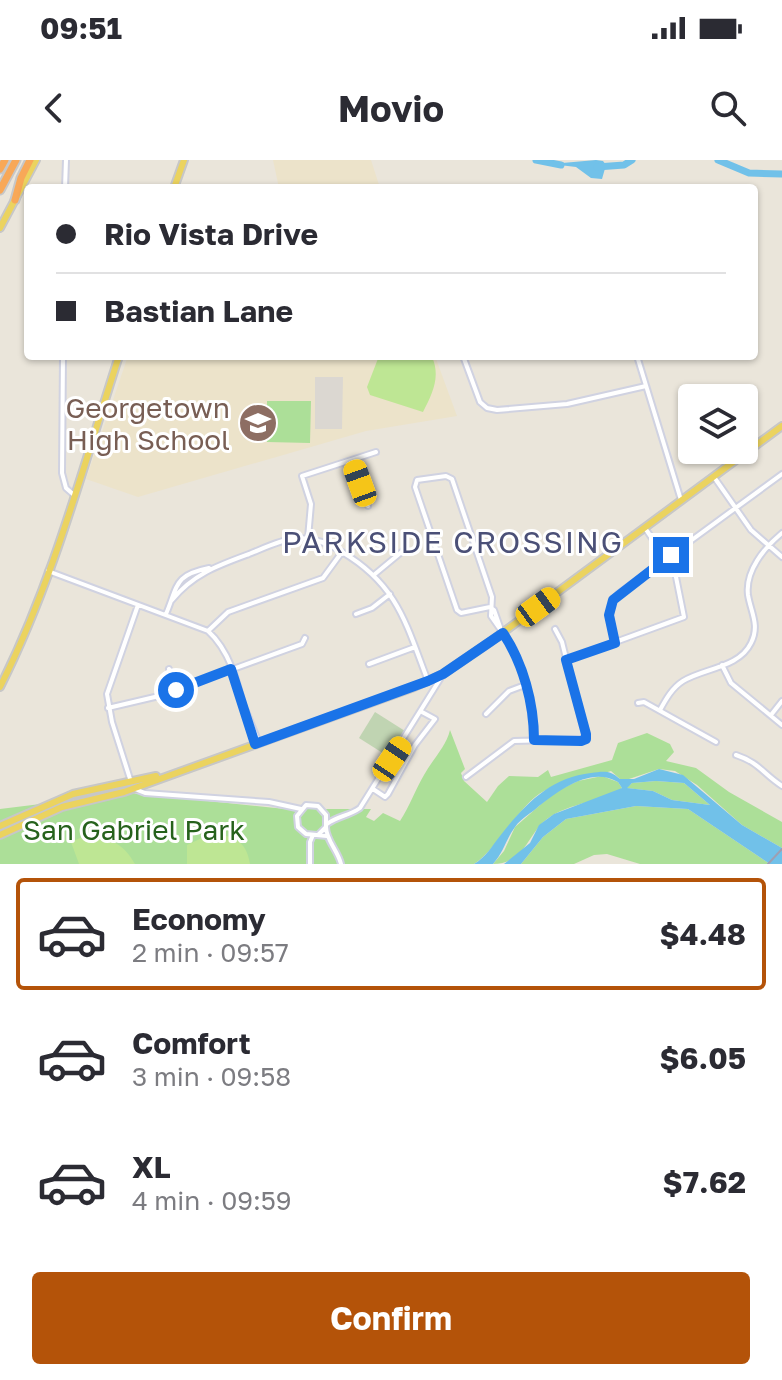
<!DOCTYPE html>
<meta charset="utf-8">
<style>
body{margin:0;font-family:"Golos Text",sans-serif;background:#f7f7f7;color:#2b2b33;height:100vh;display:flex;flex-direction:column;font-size:30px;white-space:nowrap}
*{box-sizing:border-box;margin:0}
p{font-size:26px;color:#7c7c81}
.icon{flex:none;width:44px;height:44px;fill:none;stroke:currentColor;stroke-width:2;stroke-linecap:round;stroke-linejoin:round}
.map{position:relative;height:704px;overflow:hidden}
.details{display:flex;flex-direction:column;background:#fff;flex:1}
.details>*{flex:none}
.hud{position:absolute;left:24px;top:24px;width:734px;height:176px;border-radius:8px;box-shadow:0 2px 6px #0004;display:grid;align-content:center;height:176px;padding:0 32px;background:#fff}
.tools{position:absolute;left:678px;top:224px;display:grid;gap:16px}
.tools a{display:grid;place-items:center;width:80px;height:80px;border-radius:8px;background:#fff;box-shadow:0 2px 6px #0004;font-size:40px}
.end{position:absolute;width:36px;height:36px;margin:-18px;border:10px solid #1a73e8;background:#fff;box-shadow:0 0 0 4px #fff}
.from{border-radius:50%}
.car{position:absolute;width:24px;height:48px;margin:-24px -12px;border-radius:10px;box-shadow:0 0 6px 2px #0007;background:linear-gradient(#f5c518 24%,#345 0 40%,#f5c518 0 76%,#345 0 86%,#f5c518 0)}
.hud b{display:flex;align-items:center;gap:28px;height:76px;font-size:30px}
.hud b+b{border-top:2px solid #e1e1e2}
.hud i{width:20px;height:20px;background:#2b2b33}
ul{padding:14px 0 0;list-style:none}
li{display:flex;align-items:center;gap:24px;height:112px;margin:0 16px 12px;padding:0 16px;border:4px solid transparent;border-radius:8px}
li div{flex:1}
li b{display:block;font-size:30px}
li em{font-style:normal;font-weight:700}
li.selected{border-color:#b45309}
li>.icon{width:72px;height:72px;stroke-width:1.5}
.primary-button{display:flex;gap:16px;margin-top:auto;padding:16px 32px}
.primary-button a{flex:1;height:92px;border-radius:8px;background:#b45309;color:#fff;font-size:32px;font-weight:700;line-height:92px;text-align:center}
.status{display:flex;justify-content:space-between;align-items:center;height:56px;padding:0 40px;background:#fff;direction:ltr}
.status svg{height:22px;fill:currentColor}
header{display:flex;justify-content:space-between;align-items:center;height:104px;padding:0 32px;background:#fff;font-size:36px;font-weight:700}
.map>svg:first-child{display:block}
.education{fill:#ece3ca}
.green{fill:#acdf98}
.cemetery{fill:#c0d4b2}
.pitch{fill:#bee694}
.plaza{fill:#dbd7d1}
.water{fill:#71c1e9;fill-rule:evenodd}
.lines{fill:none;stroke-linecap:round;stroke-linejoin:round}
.river{stroke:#71c1e9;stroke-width:7}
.minor-casing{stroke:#d0d2e1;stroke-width:8}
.major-casing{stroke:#c7c7c7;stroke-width:10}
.highway-casing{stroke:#c7c7c7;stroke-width:11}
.minor{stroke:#fff;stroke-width:4}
.major{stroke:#ebd35f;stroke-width:6}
.highway{stroke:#f8a858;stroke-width:7}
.rail{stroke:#9e9fb2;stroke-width:2}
.route{stroke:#1a73e8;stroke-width:10}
.labels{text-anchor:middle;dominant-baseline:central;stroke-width:6;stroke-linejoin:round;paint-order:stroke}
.education-label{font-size:28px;fill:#785e54;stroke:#fff;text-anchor:end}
.park-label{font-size:28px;fill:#26621c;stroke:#fff}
.neighbourhood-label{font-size:30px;letter-spacing:2px;fill:#4b5077;stroke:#fff}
</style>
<div class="status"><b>09:51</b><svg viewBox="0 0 49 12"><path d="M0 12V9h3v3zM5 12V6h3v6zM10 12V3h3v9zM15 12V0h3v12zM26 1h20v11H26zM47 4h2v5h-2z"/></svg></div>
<header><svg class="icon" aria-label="back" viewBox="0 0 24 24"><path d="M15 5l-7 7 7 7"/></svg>Movio<svg class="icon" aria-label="search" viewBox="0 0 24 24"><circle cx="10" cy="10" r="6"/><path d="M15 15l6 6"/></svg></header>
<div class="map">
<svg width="782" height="704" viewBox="0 0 782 704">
<rect width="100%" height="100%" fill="#eae5da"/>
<path class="education" d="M273 0H371L380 28H279Z
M128 196H435L457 256 366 271 138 337 86 319Z"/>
<path class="green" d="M267 241H311L310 283 267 282Z
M450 570 465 609 461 613 464 621 487 642 498 626 509 616 538 617 548 610 551 617 612 600 618 583 647 573 670 584 674 592 666 601 696 608 729 632 782 662V688L742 665 697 625 675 611 659 609 626 620 620 619 611 611C590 618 563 621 544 631 520 643 498 689 474 704H0V649L130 633 285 649H371L366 657 374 661 383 653 400 661C410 646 415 630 424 615 432 600 446 587 450 570Z
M602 616 618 622 622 628C604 642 570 642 547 659 528 673 525 704 493 704L504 691 515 667 555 632 578 621Z
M656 621 684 623 710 645 672 640 653 631 626 628 632 623Z
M636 646 688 649 770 704H640L607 694 594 695 574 704H521L543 677 566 659Z"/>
<path class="cemetery" d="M375 552 405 571 389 597 359 578Z"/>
<path class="pitch" d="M379 196 432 197C441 217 432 234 423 252L370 235 367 227Z
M87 675C109 677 124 684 135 704H79L71 682Z
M220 675C238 677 247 685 250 704H187V685L204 677Z"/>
<path class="plaza" d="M315 217H343L342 269H315Z"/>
<path class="water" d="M596 0 603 1 606 5 602 19 591 18 576 7 551 4Z
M659 609 683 615 742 665 782 688V704H770L688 649 636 646 566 659 543 677 521 704H504L530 683 539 665 554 654 622 628 618 622C591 606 560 630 539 646 532 653 521 658 515 667 506 679 504 692 493 704H474C486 697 492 686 500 676 524 645 551 617 591 613 604 611 610 610 620 619H634ZM656 621 684 623 710 645 672 640 653 631 627 628 632 623Z"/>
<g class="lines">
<path class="river" d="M536 0 561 5
M718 0 749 13 782 14
M597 7 624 5 632 0"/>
<g class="minor-casing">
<path id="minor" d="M65 28 66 0
M63 196 62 313 66 328 74 335
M463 196 480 242 487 248 497 250 567 244 646 226
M637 196 681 340
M352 300 368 346
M714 317 751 370 782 397
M308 378 311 344 302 316 376 292
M48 411 208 471C238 498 241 547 254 583
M375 414 404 390
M172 440C193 414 219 405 249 394 264 388 280 380 296 378 313 377 328 383 342 392 398 425 406 464 428 521
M490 447 461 453 457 450 415 327 417 320 446 316 452 319 492 437 491 456 514 489 529 535 534 580
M490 447 494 450 500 467
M166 454C178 425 174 415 209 408
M356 454 372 448 390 434
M208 471 228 452 323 418 342 392
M615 483C610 465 605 450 618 434L782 314
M566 500 684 457 675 412 645 368
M369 504 415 487
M722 505 731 523 782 565
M169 509 176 530
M638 543 644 542 716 582
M108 548 159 536 302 484 305 478
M660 550C666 539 672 528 683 521 704 508 739 508 751 483 760 465 751 453 748 435 745 411 764 388 782 373
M246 551 259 583
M486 554 509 531 525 525
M771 555 782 541
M736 595C760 603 762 613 782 626
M466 617 514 581 586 579 562 482 555 469
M131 622 112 562 107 534 138 445
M135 629 145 633 269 642 301 649
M373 629 385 637 388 634 415 585 435 559 422 552
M327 664C337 656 349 656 360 648L442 516
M326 667C326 680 338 691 341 704
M319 674 326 667V655L318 646 306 645 297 656 298 667 306 674 327 676
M310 704V682L313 675"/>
</g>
<g class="major-casing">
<path id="major" d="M174 28 184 0
M0 68 36 0
M0 527C53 422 83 307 119 196
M0 666 73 634 156 616
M0 675 62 647 124 632 414 527 443 514 490 482 782 266"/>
</g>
<g class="highway-casing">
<path id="highway" d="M0 9 5 0
M0 30 16 0
M15 40 21 18 30 0"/>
</g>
<use href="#minor" class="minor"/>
<use href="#major" class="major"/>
<use href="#highway" class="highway"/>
<path class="rail" d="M768 704 782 689"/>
</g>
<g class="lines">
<path class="route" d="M176 530 231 509 255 584 428 521 443 514 503 473C523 503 534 543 534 580L581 581 586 579V574L566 500 615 483 609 455 613 440 671 395"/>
</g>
<defs>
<g id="school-disc" transform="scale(2)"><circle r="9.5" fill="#8d6e63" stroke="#fff"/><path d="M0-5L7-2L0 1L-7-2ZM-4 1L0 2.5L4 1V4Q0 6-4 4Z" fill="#fff"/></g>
</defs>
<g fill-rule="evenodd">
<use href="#school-disc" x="258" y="263"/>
</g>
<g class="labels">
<g class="education-label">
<text x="230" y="247">Georgetown<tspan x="230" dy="32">High School</tspan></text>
</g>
<g class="park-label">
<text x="134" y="669">San Gabriel Park</text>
</g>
<g class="neighbourhood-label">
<text x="453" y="382">PARKSIDE CROSSING</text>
</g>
</g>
</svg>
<div class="tools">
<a><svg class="icon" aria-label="layers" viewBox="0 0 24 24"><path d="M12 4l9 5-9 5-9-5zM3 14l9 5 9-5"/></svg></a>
</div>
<i class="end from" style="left:176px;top:530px"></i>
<i class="end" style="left:671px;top:395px"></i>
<i class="car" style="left:360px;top:323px;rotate:340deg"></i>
<i class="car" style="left:538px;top:447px;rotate:54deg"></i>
<i class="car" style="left:392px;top:599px;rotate:34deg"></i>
<div class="hud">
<b><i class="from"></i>Rio Vista Drive</b>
<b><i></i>Bastian Lane</b>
</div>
</div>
<section class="details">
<ul>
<li class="selected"><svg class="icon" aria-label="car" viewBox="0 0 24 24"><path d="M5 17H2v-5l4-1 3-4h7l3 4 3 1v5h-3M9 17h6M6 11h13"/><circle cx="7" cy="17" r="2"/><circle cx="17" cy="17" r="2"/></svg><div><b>Economy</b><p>2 min · 09:57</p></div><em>$4.48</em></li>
<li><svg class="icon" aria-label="car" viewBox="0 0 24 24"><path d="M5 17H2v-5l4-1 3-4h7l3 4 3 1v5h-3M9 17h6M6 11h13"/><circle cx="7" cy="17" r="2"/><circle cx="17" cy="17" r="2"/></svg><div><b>Comfort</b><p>3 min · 09:58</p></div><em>$6.05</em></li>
<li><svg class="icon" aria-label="car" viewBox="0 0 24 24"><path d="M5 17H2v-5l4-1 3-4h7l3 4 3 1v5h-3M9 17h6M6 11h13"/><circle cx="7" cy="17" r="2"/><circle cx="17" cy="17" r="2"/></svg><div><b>XL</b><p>4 min · 09:59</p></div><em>$7.62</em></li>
</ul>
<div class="primary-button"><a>Confirm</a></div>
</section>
